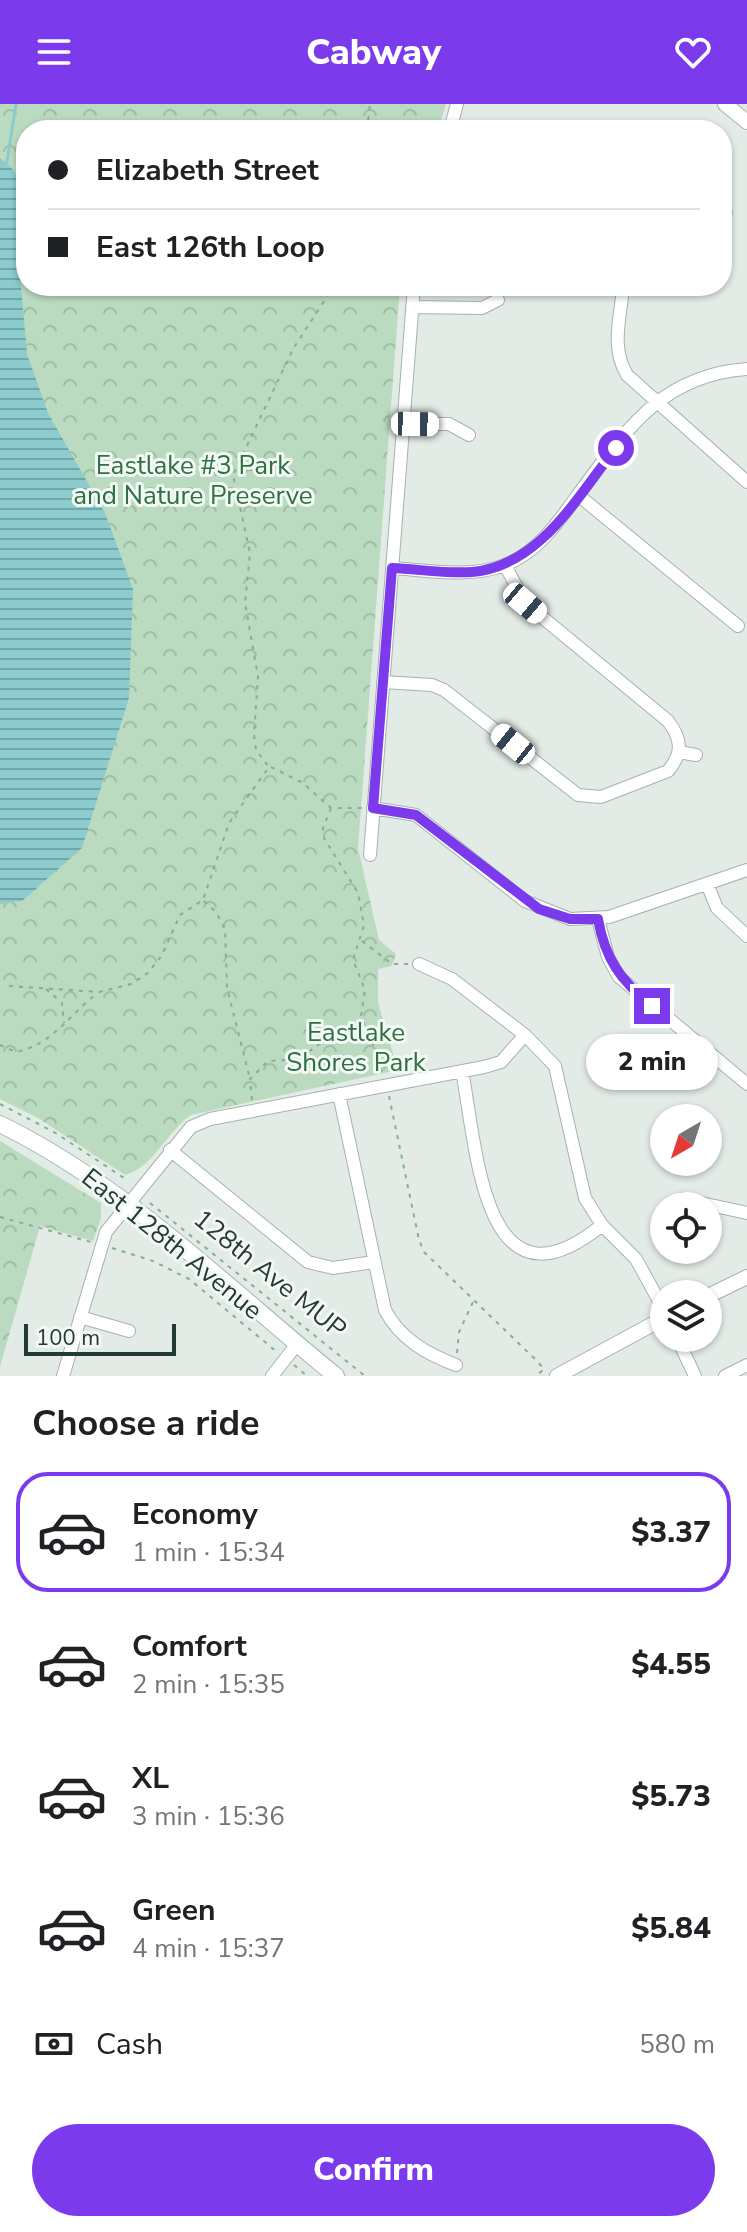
<!DOCTYPE html>
<meta charset="utf-8">
<style>
body{margin:0;font-family:"Nunito Sans",sans-serif;background:#f6f6f6;color:#202124;height:100vh;display:flex;flex-direction:column;font-size:30px;white-space:nowrap}
*{box-sizing:border-box;margin:0}
p{font-size:26px;color:#757577}
.icon{flex:none;width:44px;height:44px;fill:none;stroke:currentColor;stroke-width:2;stroke-linecap:round;stroke-linejoin:round}
.map{position:relative;height:1272px;overflow:hidden}
.drawer{display:flex;flex-direction:column;background:#fff;flex:1}
.drawer>*{flex:none}
.banner{position:absolute;left:16px;top:16px;width:716px;height:176px;border-radius:32px;box-shadow:0 2px 6px #0004;display:grid;align-content:center;height:176px;padding:0 32px;background:#fff}
.needle{width:52px;rotate:219deg}
.buttons{position:absolute;left:650px;top:1000px;display:grid;gap:16px}
.buttons a{display:grid;place-items:center;width:72px;height:72px;border-radius:50%;background:#fff;box-shadow:0 2px 6px #0004;font-size:40px}
.scale{position:absolute;left:24px;bottom:20px;width:152px;box-sizing:border-box;padding-left:8px;border:4px solid #233b32;border-top:0;font-size:22px;line-height:28px;white-space:nowrap;color:#233b32;-webkit-text-stroke:6px #f2f8f4;paint-order:stroke}
.end{position:absolute;width:36px;height:36px;margin:-18px;border:10px solid #7c3aed;background:#fff;box-shadow:0 0 0 4px #fff}
.from{border-radius:50%}
.bubble{position:absolute;height:56px;border-radius:28px;background:#fff;box-shadow:0 2px 6px #0004;font-size:26px;font-weight:800;line-height:56px;text-align:center}
.car{position:absolute;width:24px;height:48px;margin:-24px -12px;border-radius:10px;box-shadow:0 0 6px 2px #0007;background:linear-gradient(#fff 24%,#345 0 40%,#fff 0 76%,#345 0 86%,#fff 0)}
.banner b{display:flex;align-items:center;gap:28px;height:76px;font-size:30px}
.banner b+b{border-top:2px solid #e0e0e0}
.banner i{width:20px;height:20px;background:#202124}
ul{padding:0;list-style:none}
li{display:flex;align-items:center;gap:24px;height:120px;margin:0 16px 12px;padding:0 16px;border:4px solid transparent;border-radius:32px}
li div{flex:1}
li b{display:block;font-size:30px}
li em{font-style:normal;font-weight:800}
li.on{border-color:#7c3aed}
li>.icon{width:72px;height:72px;stroke-width:1.5}
h2{padding:0 32px;font-size:36px;line-height:96px}
.pay{display:flex;align-items:center;gap:20px;height:88px;padding:0 32px;font-size:30px}
.pay p{margin-inline-start:auto}
.cta{display:flex;gap:16px;margin-top:auto;padding:16px 32px}
.cta a{flex:1;height:92px;border-radius:48px;background:#7c3aed;color:#fff;font-size:32px;font-weight:800;line-height:92px;text-align:center}
header{display:flex;justify-content:space-between;align-items:center;height:104px;padding:0 32px;background:#7c3aed;color:#fff;font-size:36px;font-weight:800}
.map>svg:first-child{display:block}
.forest{fill:url(#forest-crowns)}
.water{fill:url(#water-rules)}
.lines{fill:none;stroke-linecap:round;stroke-linejoin:round}
.stream{stroke:#8ccbce;stroke-width:3}
.minor-casing{stroke:#a5b3ac;stroke-width:14}
.tertiary-casing{stroke:#a5b3ac;stroke-width:16}
.secondary-casing{stroke:#a3b9af;stroke-width:18}
.path{stroke:#84ad9b;stroke-width:2;stroke-dasharray:4 6;stroke-linecap:butt}
.minor{stroke:#fff;stroke-width:12}
.tertiary{stroke:#fff;stroke-width:14}
.secondary{stroke:#fff;stroke-width:16}
.route{stroke:#7c3aed;stroke-width:10}
.labels{text-anchor:middle;dominant-baseline:central;stroke-width:6;stroke-linejoin:round;paint-order:stroke}
.park-label{font-size:26px;fill:#2f7041;stroke:#f2f8f4}
.street-label{font-size:26px;fill:#233b32;stroke:#f2f8f4}
</style>
<header><svg class="icon" aria-label="menu" viewBox="0 0 24 24"><path d="M4 6h16M4 12h16M4 18h16"/></svg>Cabway<svg class="icon" aria-label="heart" viewBox="0 0 24 24"><path d="M12 20l-8-8c-3-5 5-10 8-4 3-6 11-1 8 4z"/></svg></header>
<div class="map">
<svg width="747" height="1272" viewBox="0 0 747 1272">
<defs>
<pattern id="forest-crowns" width="20" height="18" patternUnits="userSpaceOnUse" patternTransform="scale(2)"><rect width="20" height="18" fill="#bbdbc0"/><path d="M2 6a3 3 0 1 1 6 0M12 15a3 3 0 1 1 6 0" fill="none" stroke="#a0bda5"/></pattern>
<pattern id="water-rules" width="6" height="5" patternUnits="userSpaceOnUse" patternTransform="scale(2)"><rect width="6" height="5" fill="#8ccbce"/><path d="M0 2.5h6" fill="none" stroke="#72a6a8"/></pattern>
</defs>
<rect width="100%" height="100%" fill="#e2ebe6"/>
<path class="forest" d="M0 0H446L438 26H26V182H400L358 744 379 836 396 850 392 862 378 865V899L398 966 191 1011C167 1027 153 1064 125 1071L38 1014 0 995Z
M0 1037 101 1099V1114L93 1137 40 1122 0 1263Z"/>
<path class="water" d="M0 55C25 67 27 104 16 126L27 250 48 309 105 409 133 485 129 594 82 744 22 797 0 800Z"/>
<g class="lines">
<path class="stream" d="M7 58 16 0"/>
<g class="minor-casing">
<path id="minor" d="M450 26 457 0
M722 114 726 109
M623 182C621 214 610 242 627 271L747 378
M412 203 482 204 498 196
M403 320H449L469 331
M578 391 738 522
M392 464C427 466 468 474 502 462 535 451 558 419 577 392 625 328 660 271 747 265
M383 578 432 581 444 586 578 691 601 693 668 667C683 649 682 635 668 617L525 499 505 461
M679 648 696 651
M373 704 416 711 525 797 570 815 609 813 747 766
M370 751 414 182
M707 780 717 804 747 832
M598 815 608 853 619 873 747 980
M419 860 452 875 525 931 555 962 585 1094 602 1121 636 1155 664 1206
M462 967C477 1044 483 1218 602 1121
M339 990 385 1206C400 1235 427 1250 456 1261
M170 1046 308 1158 333 1164 374 1158
M682 1095 747 1109
M80 1213 129 1227
M677 1234 695 1272
M63 1272 106 1128 191 1023 210 1015 484 963 501 958 525 931
M272 1272 297 1240
M725 1272 747 1261"/>
</g>
<g class="tertiary-casing">
<path id="tertiary" d="M725 0 747 18
M708 1192 747 1173
M557 1272 664 1214"/>
</g>
<g class="secondary-casing">
<path id="secondary" d="M0 1020C125 1081 229 1185 336 1272"/>
</g>
<path class="path" d="M367 26 370 0
M271 663 303 679 331 704H363
M331 704 323 724 324 734 358 789 364 821 353 856 365 886 361 912 383 970
M204 797 216 808 225 825 227 884 250 975
M362 837 392 860H408
M9 882 99 888 131 880 148 869 162 851 180 811 203 796 229 719 269 663 256 646 254 631 258 572 245 499 250 449 233 371 293 245 334 182
M46 885 62 899 64 919
M0 941 16 948C54 940 69 910 98 889
M389 992 419 1136 424 1148 536 1256 544 1265 536 1272
M252 996 250 975 268 957 299 955 329 933 349 930 374 941
M0 1000 54 1028 124 1074
M150 1099 365 1272
M0 1113 91 1138
M112 1144 153 1157 189 1175 277 1248
M457 1249 459 1228 473 1198
M294 1261 307 1272"/>
<use href="#minor" class="minor"/>
<use href="#tertiary" class="tertiary"/>
<use href="#secondary" class="secondary"/>
</g>
<g class="lines">
<path class="route" d="M616 344C577 393 540 462 472 468 446 470 418 465 392 464L373 704 416 711 539 805 570 815H598C605 855 621 877 652 902"/>
</g>
<g class="labels">
<g class="park-label">
<text x="193" y="361">Eastlake #3 Park<tspan x="193" dy="30">and Nature Preserve</tspan></text>
<text x="356" y="928">Eastlake<tspan x="356" dy="30">Shores Park</tspan></text>
</g>
<g class="street-label">
<text transform="translate(172 1140) rotate(39)">East 128th Avenue</text>
<text transform="translate(270 1170) rotate(39)">128th Ave MUP</text>
</g>
</g>
</svg>
<div class="buttons">
<a><svg class="needle" viewBox="-14 -14 28 28"><path d="M0-13l5 13h-10z" fill="#e53935"/><path d="M0 13l5-13h-10z" fill="#757577"/></svg></a>
<a><svg class="icon" aria-label="locate" viewBox="0 0 24 24"><circle cx="12" cy="12" r="6"/><path d="M12 2v4M12 18v4M2 12h4M18 12h4"/></svg></a>
<a><svg class="icon" aria-label="layers" viewBox="0 0 24 24"><path d="M12 4l9 5-9 5-9-5zM3 14l9 5 9-5"/></svg></a>
</div>
<div class="scale">100 m</div>
<i class="end from" style="left:616px;top:344px"></i>
<i class="end" style="left:652px;top:902px"></i>
<div class="bubble" style="left:586px;top:930px;width:132px">2 min</div>
<i class="car" style="left:415px;top:320px;rotate:91deg"></i>
<i class="car" style="left:525px;top:499px;rotate:130deg"></i>
<i class="car" style="left:513px;top:640px;rotate:309deg"></i>
<div class="banner">
<b><i class="from"></i>Elizabeth Street</b>
<b><i></i>East 126th Loop</b>
</div>
</div>
<section class="drawer">
<h2>Choose a ride</h2>
<ul>
<li class="on"><svg class="icon" aria-label="car" viewBox="0 0 24 24"><path d="M5 17H2v-5l4-1 3-4h7l3 4 3 1v5h-3M9 17h6M6 11h13"/><circle cx="7" cy="17" r="2"/><circle cx="17" cy="17" r="2"/></svg><div><b>Economy</b><p>1 min · 15:34</p></div><em>$3.37</em></li>
<li><svg class="icon" aria-label="car" viewBox="0 0 24 24"><path d="M5 17H2v-5l4-1 3-4h7l3 4 3 1v5h-3M9 17h6M6 11h13"/><circle cx="7" cy="17" r="2"/><circle cx="17" cy="17" r="2"/></svg><div><b>Comfort</b><p>2 min · 15:35</p></div><em>$4.55</em></li>
<li><svg class="icon" aria-label="car" viewBox="0 0 24 24"><path d="M5 17H2v-5l4-1 3-4h7l3 4 3 1v5h-3M9 17h6M6 11h13"/><circle cx="7" cy="17" r="2"/><circle cx="17" cy="17" r="2"/></svg><div><b>XL</b><p>3 min · 15:36</p></div><em>$5.73</em></li>
<li><svg class="icon" aria-label="car" viewBox="0 0 24 24"><path d="M5 17H2v-5l4-1 3-4h7l3 4 3 1v5h-3M9 17h6M6 11h13"/><circle cx="7" cy="17" r="2"/><circle cx="17" cy="17" r="2"/></svg><div><b>Green</b><p>4 min · 15:37</p></div><em>$5.84</em></li>
</ul>
<div class="pay"><svg class="icon" aria-label="cash" viewBox="0 0 24 24"><path d="M3 7h18v10H3z"/><circle cx="12" cy="12" r="2"/></svg>Cash<p>580 m</p></div>
<div class="cta"><a>Confirm</a></div>
</section>
